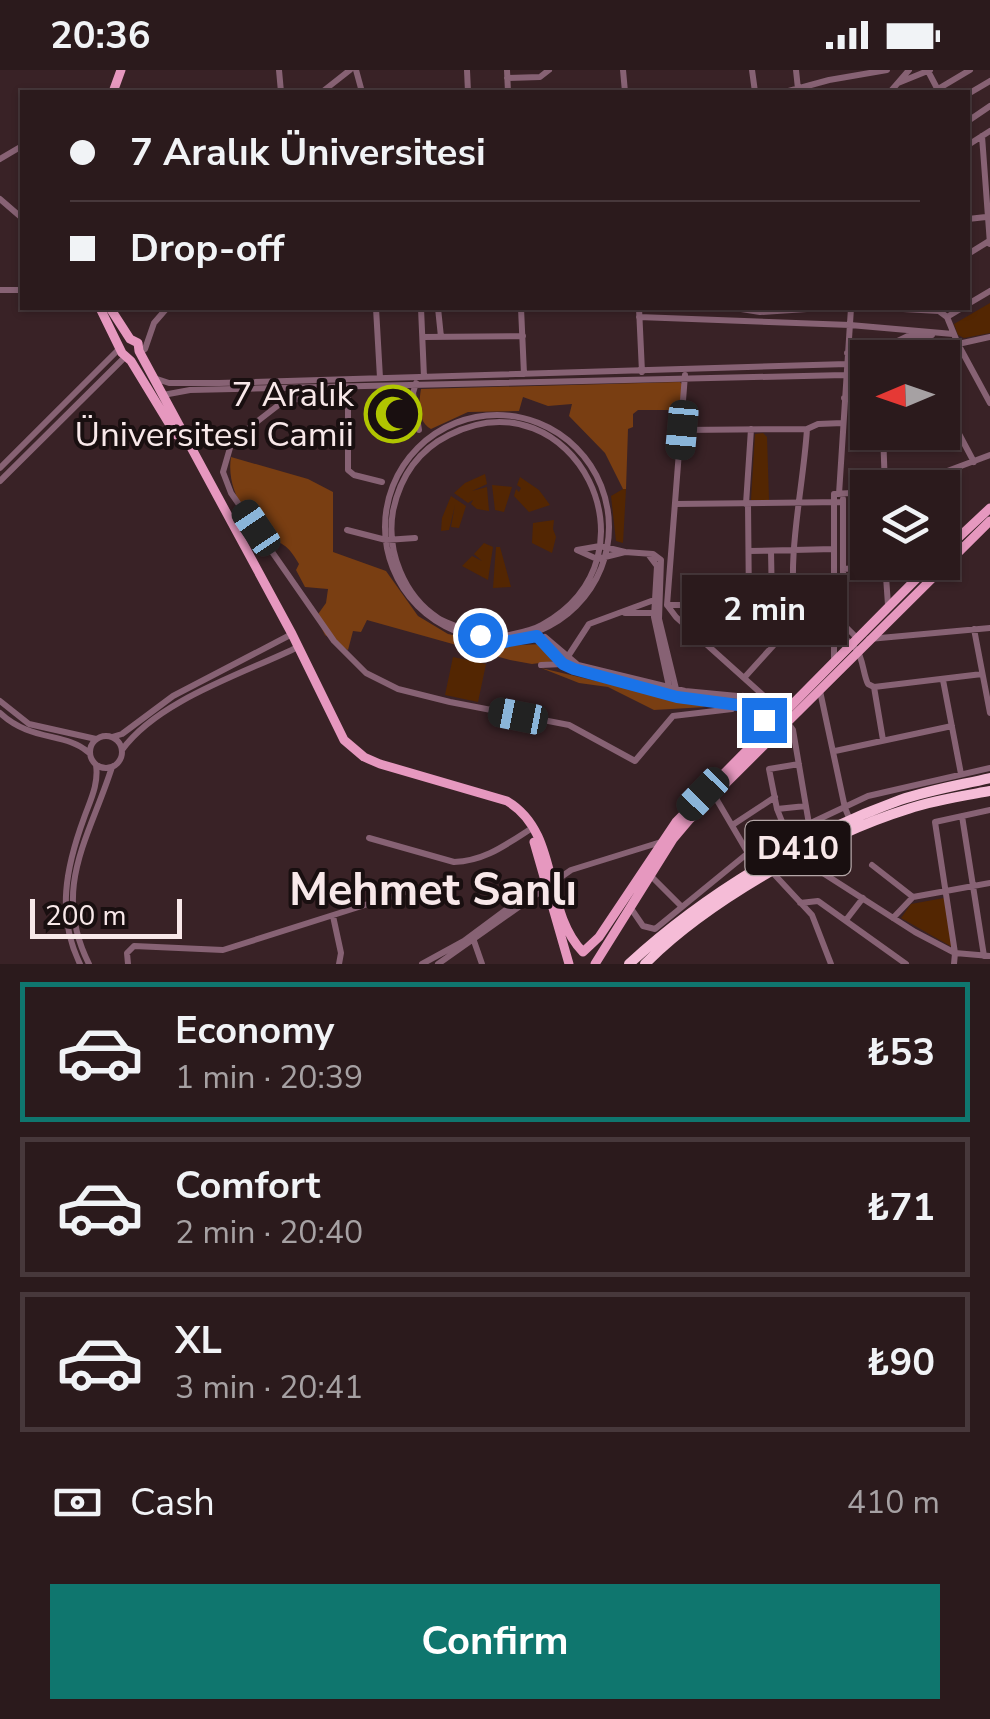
<!DOCTYPE html>
<meta charset="utf-8">
<style>
body{margin:0;font-family:"Nunito Sans",sans-serif;background:#332325;color:#f1f3f6;height:100vh;display:flex;flex-direction:column;font-size:38px;white-space:nowrap}
*{box-sizing:border-box;margin:0}
p{font-size:32px;color:#a6a1a3}
.icon{flex:none;width:55px;height:55px;fill:none;stroke:currentColor;stroke-width:2;stroke-linecap:round;stroke-linejoin:round}
.map{position:relative;height:894px;overflow:hidden}
.side{display:flex;flex-direction:column;background:#2b1a1c;flex:1}
.side>*{flex:none}
.top-card{position:absolute;left:20px;top:20px;width:950px;height:220px;border-radius:0px;box-shadow:0 2px 8px #0004,0 0 0 2px #47383b;display:grid;align-content:center;height:220px;padding:0 50px;background:#2b1a1c}
.needle{width:65px;rotate:268deg}
.fabs{position:absolute;left:850px;top:270px;display:grid;gap:20px}
.fabs a{display:grid;place-items:center;width:110px;height:110px;border-radius:0px;background:#2b1a1c;box-shadow:0 2px 8px #0004,0 0 0 2px #47383b;font-size:50px}
.scale{position:absolute;left:30px;bottom:25px;width:152px;box-sizing:border-box;padding-left:10px;border:5px solid #f8e8e9;border-top:0;font-size:28px;line-height:35px;white-space:nowrap;color:#f8e8e9;-webkit-text-stroke:8px #190f10;paint-order:stroke}
.end{position:absolute;width:45px;height:45px;margin:-22px;border:12px solid #1a73e8;background:#fff;box-shadow:0 0 0 5px #fff}
.from{border-radius:50%}
.bubble{position:absolute;height:70px;border-radius:0px;background:#2b1a1c;box-shadow:0 2px 8px #0004,0 0 0 2px #47383b;font-size:32px;font-weight:700;line-height:70px;text-align:center}
.car{position:absolute;width:30px;height:60px;margin:-30px -15px;border-radius:12px;box-shadow:0 0 8px 2px #0007;background:linear-gradient(#222 24%,#8ab4d8 0 40%,#222 0 76%,#8ab4d8 0 86%,#222 0)}
.top-card b{display:flex;align-items:center;gap:35px;height:95px;font-size:38px}
.top-card b+b{border-top:2px solid #47383b}
.top-card i{width:25px;height:25px;background:#f1f3f6}
ul{padding:18px 0 0;list-style:none}
li{display:flex;align-items:center;gap:30px;height:140px;margin:0 20px 15px;padding:0 30px;border:5px solid #47383b;border-radius:0px}
li div{flex:1}
li b{display:block;font-size:38px}
li em{font-style:normal;font-weight:700}
li.current{border-color:#0f766e}
li>.icon{width:90px;height:90px;stroke-width:1.5}
.pay{display:flex;align-items:center;gap:25px;height:110px;padding:0 50px;font-size:38px}
.pay p{margin-inline-start:auto}
.primary-button{display:flex;gap:20px;margin-top:auto;padding:20px 50px}
.primary-button a{flex:1;height:115px;border-radius:0px;background:#0f766e;color:#fff;font-size:40px;font-weight:700;line-height:115px;text-align:center}
.status{display:flex;justify-content:space-between;align-items:center;height:70px;padding:0 50px;background:#2b1a1c;direction:ltr}
.status svg{height:28px;fill:currentColor}
.map>svg:first-child{display:block}
.green{fill:#532602}
.forest{fill:#793e12}
.lines{fill:none;stroke-linecap:round;stroke-linejoin:round}
.minor{stroke:#876274;stroke-width:6}
.major{stroke:#e698bf;stroke-width:9}
.highway{stroke:#f5bcd7;stroke-width:10}
.route{stroke:#1a73e8;stroke-width:12}
.labels{text-anchor:middle;dominant-baseline:central;stroke-width:8;stroke-linejoin:round;paint-order:stroke}
.shield{fill:#190f10;stroke:#b5a7a8;stroke-width:2.5}
.shield-label{font-size:32px;font-weight:bold;fill:#f8e8e9}
.poi-label{font-size:35px;fill:#f8e8e9;stroke:#190f10;text-anchor:end}
.district-label{font-size:45px;font-weight:bold;fill:#f8e8e9;stroke:#190f10}
</style>
<div class="status"><b>20:36</b><svg viewBox="0 0 49 12"><path d="M0 12V9h3v3zM5 12V6h3v6zM10 12V3h3v9zM15 12V0h3v12zM26 1h20v11H26zM47 4h2v5h-2z"/></svg></div>
<div class="map">
<svg width="990" height="894" viewBox="0 0 990 894">
<rect width="100%" height="100%" fill="#392226"/>
<path class="green" d="M990 233V263L964 268 958 265 954 254Z
M763 363 767 367 769 430H751L755 364Z
M485 404 487 414 472 421 487 417 489 441 477 439 471 434 473 430 468 433 454 423 465 413Z
M520 407 539 420 550 435 529 442 514 426 516 419 519 422 521 418 517 415Z
M492 415 512 417 504 442 495 440Z
M623 419H626L623 473 616 471 611 426Z
M451 426 466 436 459 458 451 457 455 435 449 460 441 461 442 448Z
M554 450 553 459 556 467 552 483 532 473 533 453Z
M484 473 493 477 488 510 462 496 472 486 482 491 474 484Z
M496 477H500L511 517 493 518Z
M453 587 486 594 478 632 445 625Z
M944 828 952 877 901 848 911 834Z"/>
<path class="forest" d="M680 312 683 315 679 340H638L633 344V357L628 359 626 419H623L605 383 569 346 572 334 548 336 523 327 519 341 468 342 431 359C417 352 419 331 421 319Z
M231 387 308 409 333 422V482L386 501 418 546 448 564 504 576 541 574 555 591 532 594 510 590 367 550 361 562 353 561 348 580 325 565 316 547 326 533 328 519 305 517 296 500 299 494C290 478 282 469 262 470 246 444 226 419 231 387Z
M541 598 706 637 654 640 608 617 579 613Z"/>
<g class="lines">
<path class="minor" d="M279 0 281 22
M356 0 362 22
M467 0 468 22
M507 0 508 22
M623 0 625 22
M752 0 755 22
M796 0 798 19
M928 1 939 22
M507 8 540 7 549 0
M898 13 930 0
M938 19 970 0
M322 22 350 0
M785 22 829 10 887 0
M890 22 909 0
M968 24 990 11
M968 51 990 36
M982 66 990 174
M968 75 990 61
M0 89 22 76
M0 129 22 148
M968 149 986 147
M968 184 989 171
M0 220H22
M968 234 990 221
M376 238 380 308
M421 238 424 307
M438 238 441 267
M521 238 524 304
M639 238 642 302
M735 238 760 242 822 238
M885 238 939 241 947 247 958 274 990 333
M639 247 850 255 953 264
M947 247 962 238
M423 267 523 266
M909 267 919 288
M958 274 990 267
M139 283 145 279 154 253 167 238
M847 283H873L908 266 932 265
M685 305 667 535 676 547 783 643
M154 308 169 313H219L847 294
M416 313 413 323 419 360
M163 325 190 320 845 305
M844 328H868
M942 332 974 392
M385 457a112 112 0 1 1 224 0a112 112 0 1 1-224 0Z
M843 353 818 354 807 359C803 421 786 485 796 548L835 550C838 565 847 569 856 579 863 587 863 604 868 614L874 617 982 604
M682 360 807 359
M883 362 885 418
M0 398 119 279
M0 411 125 287
M382 412 354 405 348 400V326L285 330 232 371 223 402 231 423 334 571 366 603 398 619 450 632 569 655 635 691 673 646 732 639 743 626
M902 418 990 385
M839 424 851 238
M843 429V542L844 555 856 567
M675 434 843 432
M746 434 751 359
M748 434 749 535 795 533
M347 460 386 470 415 468
M600 476 625 482 597 489 577 480Z
M749 481 834 479
M771 481 772 534
M625 482 653 484 661 490 659 549 677 623
M648 484 657 496 654 547 670 621
M885 492 888 535
M918 492 922 503
M843 499 886 496
M667 535H749L751 558 772 577 744 608
M625 543H654
M974 559 990 643
M465 561C456 555 446 553 438 548 404 526 386 481 393 441 400 407 417 381 449 365 573 302 667 486 542 555 528 563 513 563 498 568
M537 565 563 594 574 599 677 627 746 636 761 646 767 659
M545 567 578 595 685 621 748 627 777 648
M869 569 990 558
M772 577 796 548
M834 589V424L868 422
M541 595 563 594 589 554 654 530
M943 610 961 704
M874 617 883 670
M820 621 845 738 850 750
M0 631 29 654 96 669
M0 643C31 672 65 662 88 682
M788 653 793 660 809 754
M90 682a16 16 0 1 1 32 0a16 16 0 1 1-32 0Z
M112 667 122 664 173 626 292 564
M122 680C158 630 245 603 298 577
M835 681 952 656
M714 725 748 783
M777 739 806 736
M962 746 984 886
M734 754 775 727
M787 764 777 739 769 699 799 694
M369 768 454 792C484 791 504 776 529 760
M872 795 913 827 990 813
M815 798 915 862 955 883 990 886
M773 803 812 845 831 894
M650 805 681 836
M800 833 818 831 906 894
M630 837 643 856 655 859 748 783 798 759 868 726 990 698
M333 846 341 883 339 894
M893 848 913 827
M846 850 863 828
M474 871 482 894
M80 894C56 845 66 797 84 748 90 731 99 714 96 695
M89 894C51 818 89 769 112 697
M128 894 127 883 134 876 223 880 409 821
M422 894 464 871 546 810
M438 894 571 800 661 772
M954 894 955 883 935 752 990 740"/>
<path class="major" d="M113 22 121 0
M100 238 122 283 131 291 176 365
M110 238 130 269 138 273 139 281 292 564 344 670 364 687 380 694 507 731C561 763 542 840 583 882L599 867 676 752 933 492
M942 483 990 438
M534 772 569 894
M595 894 673 769 689 750 990 451"/>
<path class="highway" d="M629 894C705 824 803 765 900 730 929 720 960 715 990 708
M645 894C706 832 824 765 908 739 934 730 962 726 990 721"/>
</g>
<g class="lines">
<path class="route" d="M480 565 504 572 537 566 563 594 574 599 677 627 746 636 764 650"/>
</g>
<defs>
<g id="mosque-ring" transform="scale(2.875)"><circle r="9.5" fill="#190f10" stroke="#b0c501" stroke-width="1.5"/><path d="M3.5-4.9A6 6 0 1 0 3.5 4.9A5 5 0 1 1 3.5-4.9Z" fill="#b0c501"/></g>
</defs>
<g fill-rule="evenodd">
<use href="#mosque-ring" x="393" y="344"/>
</g>
<g class="labels">
<rect class="shield" x="745.5" y="751" width="105" height="54" rx="8"/>
<g class="shield-label">
<text x="798" y="778">D410</text>
</g>
<g class="poi-label">
<text x="354" y="324">7 Aralık<tspan x="354" dy="40">Üniversitesi Camii</tspan></text>
</g>
<g class="district-label">
<text x="433" y="820">Mehmet Sanlı</text>
</g>
</g>
</svg>
<div class="fabs">
<a><svg class="needle" viewBox="-14 -14 28 28"><path d="M0-13l5 13h-10z" fill="#e53935"/><path d="M0 13l5-13h-10z" fill="#a6a1a3"/></svg></a>
<a><svg class="icon" aria-label="layers" viewBox="0 0 24 24"><path d="M12 4l9 5-9 5-9-5zM3 14l9 5 9-5"/></svg></a>
</div>
<div class="scale">200 m</div>
<i class="end from" style="left:480px;top:565px"></i>
<i class="end" style="left:764px;top:650px"></i>
<div class="bubble" style="left:682px;top:505px;width:165px">2 min</div>
<i class="car" style="left:682px;top:360px;rotate:185deg"></i>
<i class="car" style="left:256px;top:458px;rotate:326deg"></i>
<i class="car" style="left:518px;top:646px;rotate:281deg"></i>
<i class="car" style="left:703px;top:724px;rotate:224deg"></i>
<div class="top-card">
<b><i class="from"></i>7 Aralık Üniversitesi</b>
<b><i></i>Drop-off</b>
</div>
</div>
<section class="side">
<ul>
<li class="current"><svg class="icon" aria-label="car" viewBox="0 0 24 24"><path d="M5 17H2v-5l4-1 3-4h7l3 4 3 1v5h-3M9 17h6M6 11h13"/><circle cx="7" cy="17" r="2"/><circle cx="17" cy="17" r="2"/></svg><div><b>Economy</b><p>1 min · 20:39</p></div><em>₺53</em></li>
<li><svg class="icon" aria-label="car" viewBox="0 0 24 24"><path d="M5 17H2v-5l4-1 3-4h7l3 4 3 1v5h-3M9 17h6M6 11h13"/><circle cx="7" cy="17" r="2"/><circle cx="17" cy="17" r="2"/></svg><div><b>Comfort</b><p>2 min · 20:40</p></div><em>₺71</em></li>
<li><svg class="icon" aria-label="car" viewBox="0 0 24 24"><path d="M5 17H2v-5l4-1 3-4h7l3 4 3 1v5h-3M9 17h6M6 11h13"/><circle cx="7" cy="17" r="2"/><circle cx="17" cy="17" r="2"/></svg><div><b>XL</b><p>3 min · 20:41</p></div><em>₺90</em></li>
</ul>
<div class="pay"><svg class="icon" aria-label="cash" viewBox="0 0 24 24"><path d="M3 7h18v10H3z"/><circle cx="12" cy="12" r="2"/></svg>Cash<p>410 m</p></div>
<div class="primary-button"><a>Confirm</a></div>
</section>
